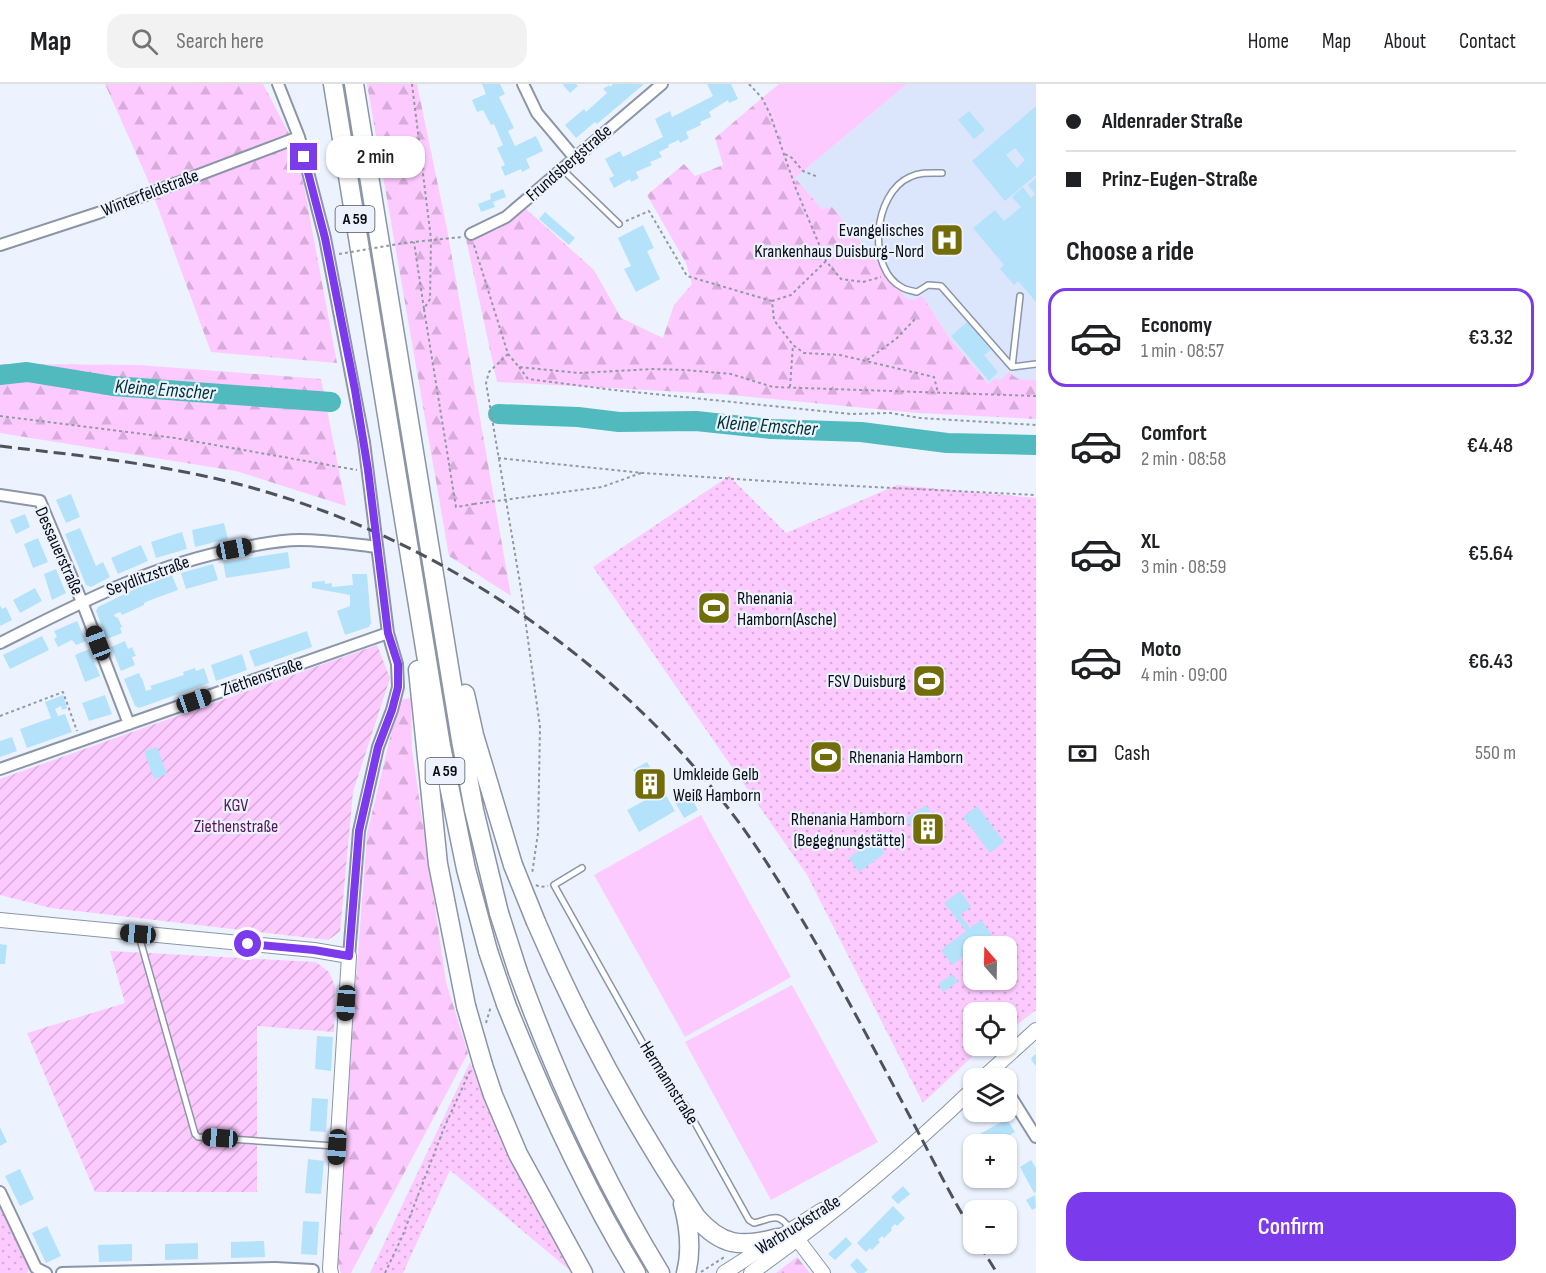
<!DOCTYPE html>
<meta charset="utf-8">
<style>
body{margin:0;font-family:"Sofia Sans Condensed",sans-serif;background:#f2f2f2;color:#202124;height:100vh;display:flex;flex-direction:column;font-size:22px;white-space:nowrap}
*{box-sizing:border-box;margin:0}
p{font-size:20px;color:#757577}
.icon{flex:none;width:33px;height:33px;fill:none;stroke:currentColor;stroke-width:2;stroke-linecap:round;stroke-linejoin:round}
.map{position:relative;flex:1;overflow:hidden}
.panel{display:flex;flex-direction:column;background:#fff;width:510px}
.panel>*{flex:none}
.guide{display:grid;align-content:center;height:132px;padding:0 30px;background:#fff}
.needle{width:39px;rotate:340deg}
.tools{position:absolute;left:963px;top:852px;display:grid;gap:12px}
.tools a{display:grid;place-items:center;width:54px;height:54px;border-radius:12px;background:#fff;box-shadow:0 2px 4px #0004;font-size:30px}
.end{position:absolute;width:27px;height:27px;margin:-14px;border:8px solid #7c3aed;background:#fff;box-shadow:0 0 0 3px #fff}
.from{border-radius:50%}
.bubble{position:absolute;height:42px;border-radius:18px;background:#fff;box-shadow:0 2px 4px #0004;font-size:20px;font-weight:600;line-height:42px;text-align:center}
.car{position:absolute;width:18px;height:36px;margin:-18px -9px;border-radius:8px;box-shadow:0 0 4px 2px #0007;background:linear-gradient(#222 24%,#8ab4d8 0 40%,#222 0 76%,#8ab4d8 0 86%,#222 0)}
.guide b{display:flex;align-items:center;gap:21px;height:57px;font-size:22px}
.guide b+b{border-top:2px solid #e0e0e0}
.guide i{width:15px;height:15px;background:#202124}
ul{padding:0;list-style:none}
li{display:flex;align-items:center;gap:18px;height:99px;margin:0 12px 9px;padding:0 18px;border:3px solid transparent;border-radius:18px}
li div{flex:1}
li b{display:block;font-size:22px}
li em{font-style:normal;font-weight:600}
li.current{border-color:#7c3aed}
li>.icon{width:54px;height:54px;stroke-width:1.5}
h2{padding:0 30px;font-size:27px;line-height:72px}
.pay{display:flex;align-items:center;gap:15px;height:66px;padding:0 30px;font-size:22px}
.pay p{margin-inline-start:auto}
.primary-button{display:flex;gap:12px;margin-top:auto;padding:12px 30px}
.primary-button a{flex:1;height:69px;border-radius:18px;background:#7c3aed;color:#fff;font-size:24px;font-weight:600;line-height:69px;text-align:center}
header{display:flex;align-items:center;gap:36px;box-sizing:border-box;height:84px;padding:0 30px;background:#fff;border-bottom:2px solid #e0e0e0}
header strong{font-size:28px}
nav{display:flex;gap:33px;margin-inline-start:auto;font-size:21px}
.search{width:420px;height:54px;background:#f2f2f2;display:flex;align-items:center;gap:15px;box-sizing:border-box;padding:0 21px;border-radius:18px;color:#757577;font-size:22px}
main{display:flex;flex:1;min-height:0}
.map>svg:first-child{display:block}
.built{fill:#dbe6fc}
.grass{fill:#fccaff}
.forest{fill:url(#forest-firs)}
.park{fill:url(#park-dots);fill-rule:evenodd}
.garden{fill:url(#garden-furrows)}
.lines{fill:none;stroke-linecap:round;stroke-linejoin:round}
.river{stroke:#50babf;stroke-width:20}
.building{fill:#b4e2fa;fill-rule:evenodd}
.lane-casing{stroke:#8b95a7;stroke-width:8}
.street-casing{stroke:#8b95a7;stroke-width:14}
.secondary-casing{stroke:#8b95a7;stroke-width:16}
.highway-casing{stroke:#8b95a7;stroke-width:21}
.path{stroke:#9399a3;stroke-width:2;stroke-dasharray:3 3;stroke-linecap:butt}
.lane{stroke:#fff;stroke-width:5}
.street{stroke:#fff;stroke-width:10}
.secondary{stroke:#fff;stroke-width:14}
.highway{stroke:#fff;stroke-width:18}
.rail{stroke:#4e535b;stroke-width:3;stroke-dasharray:12 6;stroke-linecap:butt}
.highway-bridge-casing{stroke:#8b95a7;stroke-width:21;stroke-linecap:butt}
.path-bridge{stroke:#9399a3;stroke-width:2;stroke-dasharray:3 3;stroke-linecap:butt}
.highway-bridge{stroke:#fff;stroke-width:18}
.route{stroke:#7c3aed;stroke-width:8}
.labels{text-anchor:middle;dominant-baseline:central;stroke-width:4.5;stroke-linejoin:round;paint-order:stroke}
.shield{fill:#ecf3ff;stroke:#4d525a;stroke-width:1.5}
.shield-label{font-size:16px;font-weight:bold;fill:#090d13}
.street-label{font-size:18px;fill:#090d13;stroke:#ecf3ff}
.poi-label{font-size:18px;fill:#090d13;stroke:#ecf3ff;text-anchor:end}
.park-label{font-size:18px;fill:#55165a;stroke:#ecf3ff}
.water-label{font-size:20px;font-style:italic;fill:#003235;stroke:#ecf3ff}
</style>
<header>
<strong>Map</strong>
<div class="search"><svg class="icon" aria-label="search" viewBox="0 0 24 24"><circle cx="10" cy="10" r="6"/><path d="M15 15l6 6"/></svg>Search here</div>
<nav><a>Home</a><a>Map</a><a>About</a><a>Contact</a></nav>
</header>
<main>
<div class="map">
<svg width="1036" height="1189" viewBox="0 0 1036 1189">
<defs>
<pattern id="forest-firs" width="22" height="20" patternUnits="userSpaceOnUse" patternTransform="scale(1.5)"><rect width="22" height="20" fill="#fccaff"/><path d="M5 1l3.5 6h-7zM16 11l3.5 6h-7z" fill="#d7acda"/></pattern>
<pattern id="park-dots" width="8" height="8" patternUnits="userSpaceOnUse" patternTransform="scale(1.5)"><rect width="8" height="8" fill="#fccaff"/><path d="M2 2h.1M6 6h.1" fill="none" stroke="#d7acda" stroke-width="1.8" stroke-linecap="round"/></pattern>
<pattern id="garden-furrows" width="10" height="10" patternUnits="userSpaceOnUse" patternTransform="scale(1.5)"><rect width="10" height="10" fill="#fccaff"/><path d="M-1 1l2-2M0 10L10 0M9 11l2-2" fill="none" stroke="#d7acda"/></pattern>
</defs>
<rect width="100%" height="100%" fill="#ecf3ff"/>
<path class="built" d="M907 0H1036V295L1025 297 1016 295 988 300 948 252 922 211 915 216 906 214 832 123 822 125 795 94Z"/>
<path class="grass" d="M779 0H907L795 94 771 24 762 14Z
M701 731 791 893 685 953 594 791Z
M792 901 878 1058 771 1116 685 958Z"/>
<path class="forest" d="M105 0H263L297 65 337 279 211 268 147 94Z
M367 0H417L447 145 511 512 449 472Z
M762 14 771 24 795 94 822 125 832 123 906 214 915 216 922 211 948 252 988 300 996 294 999 297 1009 288C1018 297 1024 297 1036 295V335L917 329 720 310 497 298 466 155 497 146 525 124 594 186 621 234 663 254 674 221 692 200 686 179 647 111 684 80 695 92 723 81 715 54Z
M0 280 139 281 321 295 346 422 236 387 0 349Z
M411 614 412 666 446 898 468 969 351 1189H341L338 1180 339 1124 367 750 399 616Z
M797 1173 810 1189H776Z"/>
<path class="park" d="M729 392 786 449 897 401 1036 414V926L1007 948 1006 928H974V962H988L973 972 923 1019 807 791 593 483ZM974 862H1006V896H974Z
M470 978 497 1046 573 1189 450 1086 403 1189H370Z
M0 1114 32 1179 27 1189H0Z"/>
<path class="garden" d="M377 561 390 594 353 708 340 848 328 856 51 824 0 811V695Z
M110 867 316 878 329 888 335 902 334 948 257 942V1108H95L27 949 125 919Z"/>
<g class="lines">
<path class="river" d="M0 291 27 288 113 302 331 318
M498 330 578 333 619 338 696 337 771 345 861 348 947 359 1036 361"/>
</g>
<path class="building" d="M482 0H500L505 10 499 13 514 44 508 47 515 62 536 52 543 67 526 75 530 84 522 88 521 85 505 92 501 83 505 81 497 64 503 61 494 40 491 41 483 26 477 28 472 16 486 10Z
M564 0H576L578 2 570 9 563 1Z
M613 0H644L597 40 595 38 576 54 565 41 584 25 586 28 607 9 603 5 609 1 610 3Z
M707 0H731L738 15 729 19 728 16 709 28 711 33 700 38 701 41 686 48 689 54 680 59 679 56 668 61 669 63 659 68 662 73 650 78 652 81 636 88 639 94 631 98 630 95 614 104 609 94 614 92 605 75 620 67 623 73 663 53 655 35 670 27 672 33 713 12Z
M1036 22V91L1005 117 972 77ZM1015 64 1025 76 1017 84 1006 71Z
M969 27 985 46 974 55 958 36Z
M1036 94V218L1018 197 1014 201 1000 185 1004 181 973 144 995 126 1004 137 1021 123 1012 113 1023 103 1031 114 1035 110 1028 101Z
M503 105 506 113 493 118 495 123 481 128 478 120 491 115 490 110Z
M545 128 575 154 569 161 539 135Z
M643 141 654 164 647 167 660 195 636 208 624 185 631 182 618 154Z
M967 238 991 266 984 271 998 288 989 297 951 252Z
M71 410 80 433 66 439 56 416Z
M25 430 30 443 16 450 10 436Z
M224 439 228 455 195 463 192 446Z
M80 444 96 482 103 478 110 493 91 503 86 501 65 450Z
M182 448 187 465 156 474 151 458Z
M38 454 48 478 33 484 24 460Z
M141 461 148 477 118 490 111 474Z
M288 468 290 484 226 494 223 478Z
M213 480 218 496 186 505 181 489Z
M56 485 66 509 52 516 44 490Z
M352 490H367L371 539 369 543 345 551 337 527 350 522V511L312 504V498L325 497V500L332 499V503L353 501Z
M172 491 178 506 148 517 144 519V521L122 531 120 528 115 530 114 532 118 534 122 543 120 544 122 549 107 555 96 527 98 523 141 502Z
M35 504 42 517 20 529 13 516Z
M0 521 2 525 6 523 12 536 0 542Z
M77 537 86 557 76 561 72 556 58 563 54 555 57 553 54 547Z
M307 547 312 563 255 583 249 567Z
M42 552 49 566 10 585 3 571Z
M125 557 128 565 132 563 134 568 136 572 132 573 135 581 121 587 111 563Z
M89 565 100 592 85 598 75 571Z
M242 570 247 586 216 597 211 581Z
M195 584 196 587 204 584 209 599 139 624 135 622 124 595 139 589 141 594H142L146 607 152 605 150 602 184 591 183 588Z
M63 611 67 624 62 626 61 622 55 625 58 632 65 630 72 648 27 664 20 645 51 634 45 618Z
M105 611 112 630 89 637 82 619Z
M12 653 17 667 0 673V657Z
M157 663 167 690 154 695 144 667Z
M647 678 675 727 639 748 627 726 649 714 633 686Z
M689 710 698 726 684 734 675 718Z
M926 721 937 737 933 741 936 745 916 760 910 752 915 748 906 735Z
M977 722 1004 758 990 769 963 733Z
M874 755 885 769 859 788 849 774Z
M960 807 971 823 960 831 970 844 981 836 992 851 977 862H974V865L952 881 941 866 966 847 944 819Z
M0 860 7 861 5 880H0Z
M953 890 958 898 943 908 938 900Z
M317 952 333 953 331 987 315 985Z
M1036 970V982L1031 976 1032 973Z
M312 1014 328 1015 326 1048 310 1047Z
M1007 1035 1015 1048 994 1060H980L976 1052Z
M0 1043 7 1058 0 1062Z
M308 1075 324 1077 321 1110 305 1109Z
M1031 1076 1036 1084V1108L1034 1109 1020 1083Z
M1014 1077 1017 1082 1008 1087 1006 1081Z
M20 1085 34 1115 20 1122 5 1092Z
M903 1102 910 1110 898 1120 891 1113Z
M1035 1111 1036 1124 1032 1126 1026 1116Z
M893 1122 905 1134 897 1142 895 1140 891 1144 892 1146 884 1154 882 1152 878 1156 880 1158 872 1166 870 1164 866 1168 857 1159Z
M303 1137 319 1138 317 1171 301 1170Z
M47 1142 61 1172 46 1179 32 1149Z
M846 1153 852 1160 835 1176 828 1170Z
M264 1157 265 1173 231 1174V1158Z
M198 1159V1175L165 1176V1160Z
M132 1160V1177L99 1178 98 1161Z
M857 1174 868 1186 864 1189H857L850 1181Z"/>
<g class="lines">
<g class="lane-casing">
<path id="lane" d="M562 85 619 140
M942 89C931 89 920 88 910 93 873 109 866 186 903 204 907 206 913 207 917 208L928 201 941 202 1012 283 1036 280
M1012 283 1020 212
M582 784 554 801 664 997 685 1021 749 1136 754 1139C772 1135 778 1127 790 1145
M139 852 195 1050 198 1053 335 1062"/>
</g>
<g class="street-casing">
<path id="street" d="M278 0 299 53 325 154 364 358 388 549 397 580 398 603 392 626 378 663 359 747 349 872
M523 0 537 29 574 73
M471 150 506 133 662 0
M0 161 98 129 299 53
M0 411 40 417 82 518 129 640
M0 559C80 519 151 481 241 464 260 460 280 456 300 456 325 456 351 460 377 463
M0 685 388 549
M1006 1005 1036 1053
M0 1108 36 1184 46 1189
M62 1189 275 1184 313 1186"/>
</g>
<g class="secondary-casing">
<path id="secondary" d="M0 836 314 866 349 872 330 1185 331 1189
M983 994 1036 946
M798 1156 823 1189
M724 1189 822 1126
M751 1189C830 1133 904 1071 974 1004"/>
</g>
<g class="highway-casing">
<path id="highway" d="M333 0 441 662 466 785 488 867
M354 0 461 656 474 726 499 829
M418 586 438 780 466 922
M465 610 474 651 513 781
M536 838C580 941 634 1039 696 1133 721 1162 741 1164 778 1154
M518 888C556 992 602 1094 660 1189
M506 920C543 1013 584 1104 636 1189
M483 981 493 1011 518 1070 583 1189
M683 1120C689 1142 692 1166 686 1189"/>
</g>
<path class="path" d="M412 0 431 155 430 215 424 225 414 158
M749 0 762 14 770 30 796 105 826 177 841 195 863 198 881 193
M785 70 792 74 803 87 818 93
M626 137 649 127 687 192 772 217
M404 159 462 153
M474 161 508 270 519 283 579 289 653 285 686 286 731 290 773 303 1036 312
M826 177 791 211 772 217 774 236 793 261 804 269 840 271 934 293 938 309
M424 225 456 423 474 420
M508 270 489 288 486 299 521 505 540 643 538 749 532 790
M867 276 896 255 916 234
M519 283 528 295 614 306 851 330 891 329 920 334 1036 341
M790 303 793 261
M0 332 175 354 357 386
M498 374 643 389 813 400 1036 411
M533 412 602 403 641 389
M0 632 63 608 77 647
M536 801 540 803 548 802
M486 939 491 922
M701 1188 726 1172
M385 1189 402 1153 444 1044 470 987"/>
<use href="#lane" class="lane"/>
<use href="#street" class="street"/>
<use href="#secondary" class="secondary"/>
<use href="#highway" class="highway"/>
<path class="rail" d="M0 362C91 373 182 382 270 409 467 468 652 603 765 776 821 862 868 954 916 1044 935 1080 953 1116 974 1150
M979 1160 997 1189"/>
<g class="highway-bridge-casing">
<path id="highway-bridge" d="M513 781 536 838
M499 829 518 888
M488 867 506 920
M466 922 483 981"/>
</g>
<path class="path-bridge" d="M339 170 404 159
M474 420 533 412"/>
<use href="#highway-bridge" class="highway-bridge"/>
</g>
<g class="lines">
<path class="route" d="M248 860 314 866 349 872 359 747 378 663 392 626 398 603V580L388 549 368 386 355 306 325 154 304 73"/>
</g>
<defs>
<g id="hospital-square" transform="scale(1.725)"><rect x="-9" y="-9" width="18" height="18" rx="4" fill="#726c09" stroke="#ecf3ff"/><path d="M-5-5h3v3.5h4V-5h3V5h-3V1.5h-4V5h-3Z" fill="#fff"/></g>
<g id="stadium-square" transform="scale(1.725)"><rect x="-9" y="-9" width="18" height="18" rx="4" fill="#726c09" stroke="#ecf3ff"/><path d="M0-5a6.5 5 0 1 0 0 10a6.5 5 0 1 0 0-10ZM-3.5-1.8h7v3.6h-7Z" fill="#fff"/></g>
<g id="building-square" transform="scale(1.725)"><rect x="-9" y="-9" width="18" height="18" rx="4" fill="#726c09" stroke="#ecf3ff"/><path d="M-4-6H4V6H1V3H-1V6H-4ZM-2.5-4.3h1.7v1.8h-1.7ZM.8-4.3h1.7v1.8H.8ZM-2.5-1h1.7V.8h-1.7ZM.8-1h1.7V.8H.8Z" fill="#fff"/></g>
</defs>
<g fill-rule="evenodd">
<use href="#hospital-square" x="947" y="156"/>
<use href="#stadium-square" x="714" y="524"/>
<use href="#stadium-square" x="929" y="597"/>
<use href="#stadium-square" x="826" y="673"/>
<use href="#building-square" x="650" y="700"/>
<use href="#building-square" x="928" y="745"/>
</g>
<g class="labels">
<g class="shield">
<rect x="335.5" y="122" width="39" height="26" rx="4.5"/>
<rect x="425.5" y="674" width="39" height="26" rx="4.5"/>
</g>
<g class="shield-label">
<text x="355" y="135">A 59</text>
<text x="445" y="687">A 59</text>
</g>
<g class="street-label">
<text transform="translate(569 79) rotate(-41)">Frundsbergstraße</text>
<text transform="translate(150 109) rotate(-21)">Winterfeldstraße</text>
<text transform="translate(59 467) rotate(66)">Dessauerstraße</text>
<text transform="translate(148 492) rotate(-20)">Seydlitzstraße</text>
<text transform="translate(262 593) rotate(-19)">Ziethenstraße</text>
<text transform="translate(669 999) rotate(58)">Hermannstraße</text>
<text transform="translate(798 1141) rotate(-32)">Warbruckstraße</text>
</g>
<g class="poi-label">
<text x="924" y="146">Evangelisches<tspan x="924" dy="21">Krankenhaus Duisburg-Nord</tspan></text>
<text x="737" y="514" text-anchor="start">Rhenania<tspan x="737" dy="21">Hamborn(Asche)</tspan></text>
<text x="906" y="597">FSV Duisburg</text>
<text x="849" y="673" text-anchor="start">Rhenania Hamborn</text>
<text x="673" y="690" text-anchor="start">Umkleide Gelb<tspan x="673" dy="21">Weiß Hamborn</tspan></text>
<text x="905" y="735">Rhenania Hamborn<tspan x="905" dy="21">(Begegnungstätte)</tspan></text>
</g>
<g class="park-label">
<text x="236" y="721">KGV<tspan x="236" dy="21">Ziethenstraße</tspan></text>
</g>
<g class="water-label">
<text transform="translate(165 306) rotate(4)">Kleine Emscher</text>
<text transform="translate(767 342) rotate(4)">Kleine Emscher</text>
</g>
</g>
</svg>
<div class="tools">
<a><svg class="needle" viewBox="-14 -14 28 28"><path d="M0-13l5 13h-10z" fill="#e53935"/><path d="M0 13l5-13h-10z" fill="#757577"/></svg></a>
<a><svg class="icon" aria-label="locate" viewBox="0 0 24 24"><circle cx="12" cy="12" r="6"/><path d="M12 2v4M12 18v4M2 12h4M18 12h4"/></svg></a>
<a><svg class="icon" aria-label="layers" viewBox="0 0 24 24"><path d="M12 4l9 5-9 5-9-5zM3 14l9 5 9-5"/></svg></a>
<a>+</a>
<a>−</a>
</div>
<i class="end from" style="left:248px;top:860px"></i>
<i class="end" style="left:304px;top:73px"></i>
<div class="bubble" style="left:326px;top:52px;width:99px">2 min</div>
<i class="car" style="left:234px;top:465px;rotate:79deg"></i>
<i class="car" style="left:98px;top:559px;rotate:339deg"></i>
<i class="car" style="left:194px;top:617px;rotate:71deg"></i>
<i class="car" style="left:138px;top:850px;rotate:275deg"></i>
<i class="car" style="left:346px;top:919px;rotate:184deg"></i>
<i class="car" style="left:220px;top:1054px;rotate:274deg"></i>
<i class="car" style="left:337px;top:1063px;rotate:184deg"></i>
</div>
<section class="panel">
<div class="guide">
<b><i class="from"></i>Aldenrader Straße</b>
<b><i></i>Prinz-Eugen-Straße</b>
</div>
<h2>Choose a ride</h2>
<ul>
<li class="current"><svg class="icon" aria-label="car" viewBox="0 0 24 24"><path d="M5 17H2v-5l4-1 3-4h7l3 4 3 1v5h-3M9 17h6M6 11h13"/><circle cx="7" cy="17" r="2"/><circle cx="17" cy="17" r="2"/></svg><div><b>Economy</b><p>1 min · 08:57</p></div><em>€3.32</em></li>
<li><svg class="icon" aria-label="car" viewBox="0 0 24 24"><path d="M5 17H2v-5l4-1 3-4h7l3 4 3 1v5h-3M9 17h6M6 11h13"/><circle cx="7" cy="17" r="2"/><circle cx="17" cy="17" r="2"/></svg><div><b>Comfort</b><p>2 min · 08:58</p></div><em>€4.48</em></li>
<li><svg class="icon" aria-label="car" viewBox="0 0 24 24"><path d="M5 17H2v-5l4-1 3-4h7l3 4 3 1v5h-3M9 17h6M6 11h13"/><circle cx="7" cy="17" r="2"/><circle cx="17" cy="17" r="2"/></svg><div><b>XL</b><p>3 min · 08:59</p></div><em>€5.64</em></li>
<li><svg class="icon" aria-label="car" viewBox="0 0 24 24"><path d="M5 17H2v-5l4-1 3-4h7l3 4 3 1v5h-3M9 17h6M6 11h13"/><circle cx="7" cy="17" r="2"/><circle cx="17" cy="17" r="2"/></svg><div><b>Moto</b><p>4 min · 09:00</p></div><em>€6.43</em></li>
</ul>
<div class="pay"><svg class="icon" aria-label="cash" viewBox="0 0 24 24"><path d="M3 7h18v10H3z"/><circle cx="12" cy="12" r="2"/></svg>Cash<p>550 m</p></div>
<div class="primary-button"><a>Confirm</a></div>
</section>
</main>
